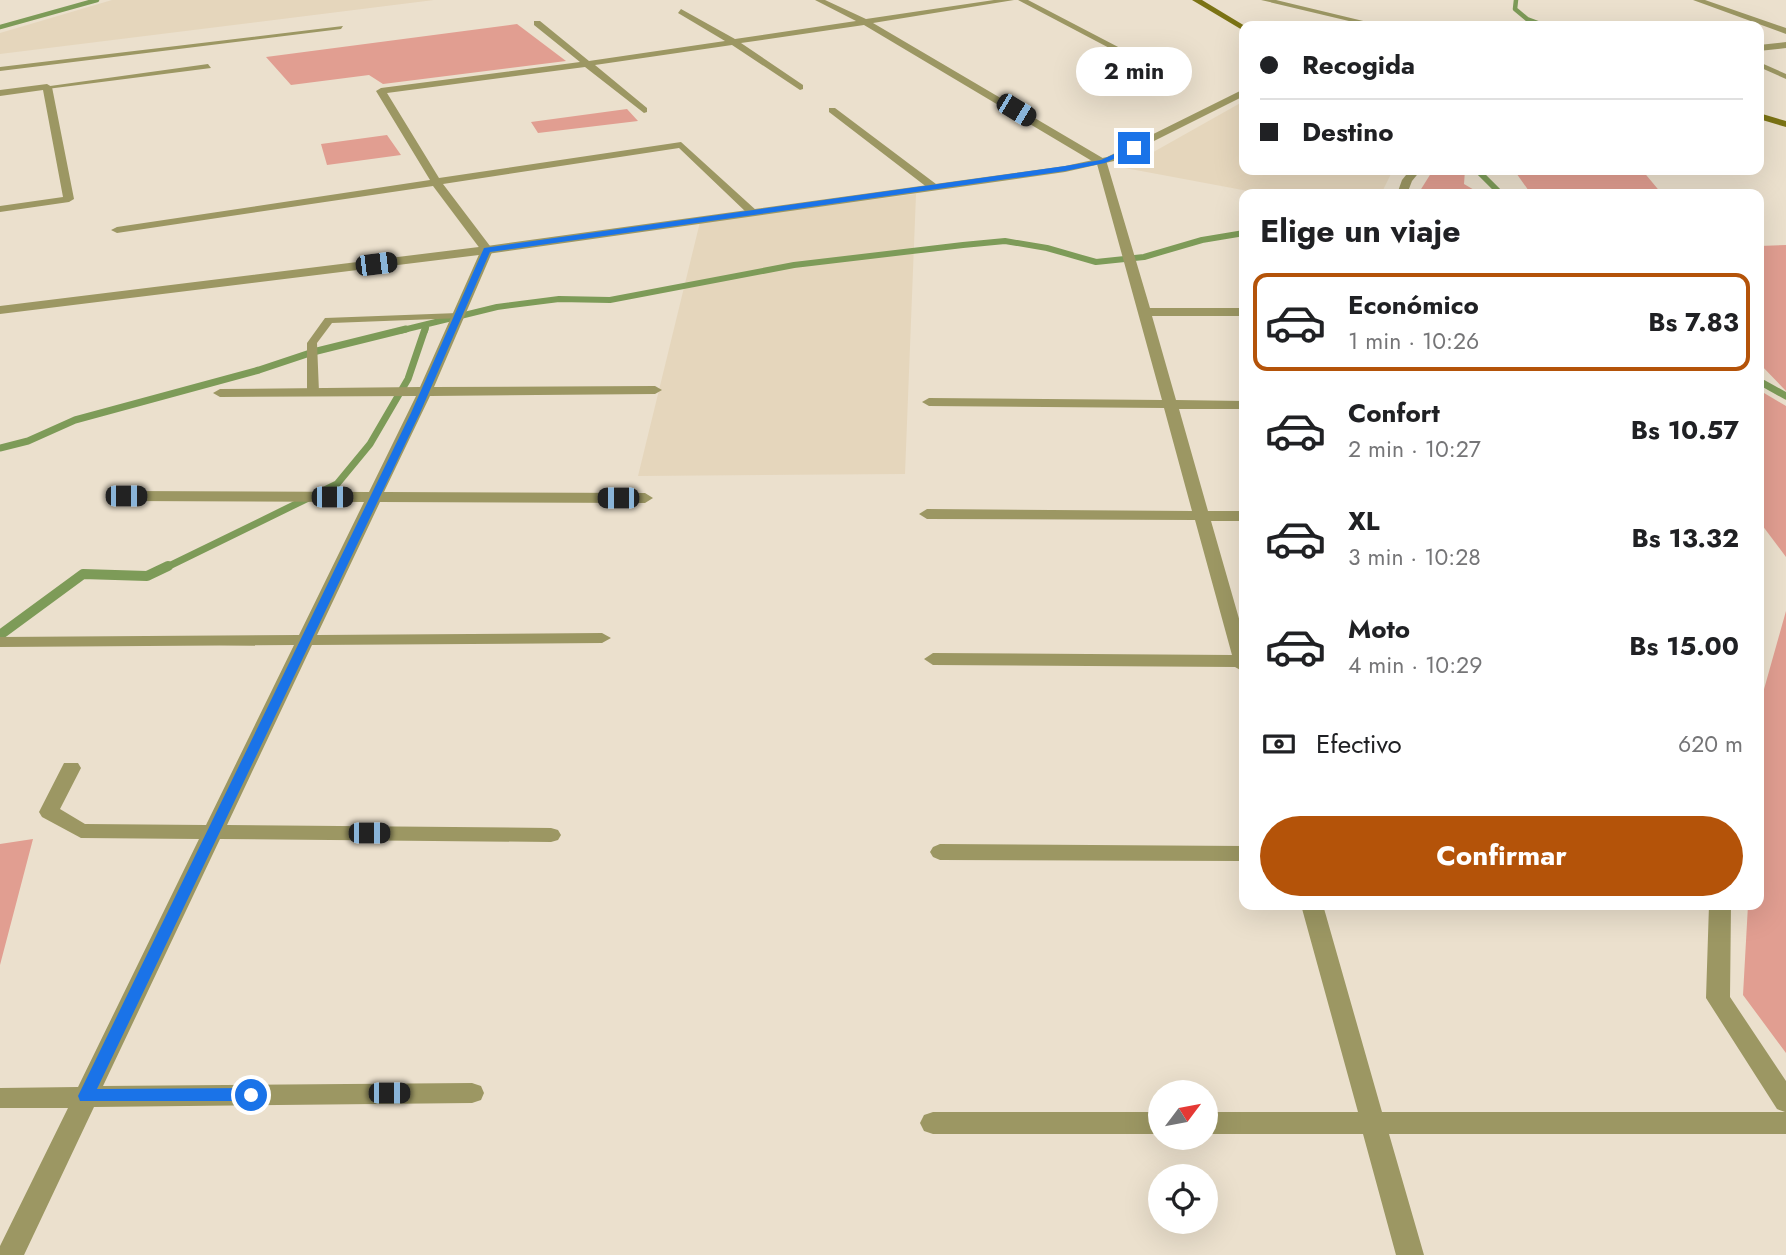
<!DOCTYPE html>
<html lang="es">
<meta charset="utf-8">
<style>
body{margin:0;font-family:Jost,sans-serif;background:#f2f2f2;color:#202124;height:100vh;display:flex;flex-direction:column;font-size:26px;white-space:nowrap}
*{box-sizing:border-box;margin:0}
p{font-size:23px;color:#757577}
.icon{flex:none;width:38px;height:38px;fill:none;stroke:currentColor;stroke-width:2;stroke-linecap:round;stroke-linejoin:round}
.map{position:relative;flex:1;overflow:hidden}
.side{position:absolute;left:1239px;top:189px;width:525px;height:721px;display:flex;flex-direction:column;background:#fff;border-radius:14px;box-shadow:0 7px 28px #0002}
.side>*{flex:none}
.top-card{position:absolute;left:1239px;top:21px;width:525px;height:154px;border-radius:14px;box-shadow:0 7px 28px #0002;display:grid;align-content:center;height:154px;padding:0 21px;background:#fff}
.needle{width:46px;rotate:58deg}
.tools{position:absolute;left:1148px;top:1080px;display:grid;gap:14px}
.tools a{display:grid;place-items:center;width:70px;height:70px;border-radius:50%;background:#fff;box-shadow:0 7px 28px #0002;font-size:35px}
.end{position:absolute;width:32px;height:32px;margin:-16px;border:9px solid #1a73e8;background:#fff;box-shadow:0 0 0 4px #fff}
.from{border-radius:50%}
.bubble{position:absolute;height:49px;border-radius:24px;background:#fff;box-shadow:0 7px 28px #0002;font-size:23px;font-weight:700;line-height:49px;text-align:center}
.car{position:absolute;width:21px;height:42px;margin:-21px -10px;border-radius:9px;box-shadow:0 0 5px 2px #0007;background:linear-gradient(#222 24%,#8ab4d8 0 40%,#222 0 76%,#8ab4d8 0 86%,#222 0)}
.top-card b{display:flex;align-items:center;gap:24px;height:66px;font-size:26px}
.top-card b+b{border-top:2px solid #e0e0e0}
.top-card i{width:18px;height:18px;background:#202124}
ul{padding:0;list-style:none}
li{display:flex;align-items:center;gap:21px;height:98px;margin:0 14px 10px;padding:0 7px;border:4px solid transparent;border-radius:14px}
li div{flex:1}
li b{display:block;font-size:26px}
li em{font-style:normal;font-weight:700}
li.active{border-color:#b45309}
li>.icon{width:63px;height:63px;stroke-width:1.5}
h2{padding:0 21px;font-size:32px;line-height:84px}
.pay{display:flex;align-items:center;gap:18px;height:77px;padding:0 21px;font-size:26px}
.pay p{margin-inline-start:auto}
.primary-button{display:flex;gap:14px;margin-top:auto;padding:14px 21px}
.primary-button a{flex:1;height:80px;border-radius:42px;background:#b45309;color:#fff;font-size:28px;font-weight:700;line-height:80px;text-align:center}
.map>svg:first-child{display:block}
.built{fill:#e5d6bc}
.green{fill:#e19e91}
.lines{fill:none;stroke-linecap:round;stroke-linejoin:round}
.stream-far3{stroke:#7d9b58;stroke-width:4.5}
.stream-far2{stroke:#7d9b58;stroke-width:6}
.stream-far1{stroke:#7d9b58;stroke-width:7}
.stream{stroke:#7d9b58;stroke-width:10}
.service{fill:#9c9763;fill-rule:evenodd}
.minor{fill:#9c9763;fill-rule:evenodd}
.tertiary{fill:#9c9763;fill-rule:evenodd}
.secondary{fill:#7b7314;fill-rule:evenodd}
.route{fill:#1a73e8}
</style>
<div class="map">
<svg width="1786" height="1255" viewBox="0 0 1786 1255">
<rect width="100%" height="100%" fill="#ebe0cd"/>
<path class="built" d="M112 0H434L0 54V33Z
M1244 101V170H1393L1381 194H1264L1125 168Z
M916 194 905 474 638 476 700 222Z"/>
<path class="green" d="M517 24 566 61 383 84 369 75 291 85 266 57Z
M627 109 638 121 538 133 531 122Z
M387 135 401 155 327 165 321 144Z
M1433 170H1465L1464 184 1481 194H1418Z
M1514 170H1642L1662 194H1531Z
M1786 245V391L1759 363V246Z
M1759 390 1786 406V557L1759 521Z
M1786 611V1053L1743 995 1748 905H1759V707Z
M33 839 0 965V844Z"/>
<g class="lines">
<path class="stream-far3" d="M1516 0 1515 9 1527 19 1546 26
M0 27 97 0"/>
<path class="stream-far2" d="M1477 170 1501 194
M399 331 497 307 559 299 610 300 794 265 963 245 1005 241 1047 248 1096 262 1144 257 1202 240 1244 233
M425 331 427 324"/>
<path class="stream-far1" d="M1759 381 1786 396
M0 448 28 441 75 420 259 370 313 352 406 329
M165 568 337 484 370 444 408 379 425 329"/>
<path class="stream" d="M0 635 83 574 147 576 168 566"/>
<path class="service" d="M343 26 341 29 0 71V67Z
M1759 62 1786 74V79L1759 67Z
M208 64 211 68 47 89 43 87Z
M458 313 462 314V318L332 323 317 343 319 392 313 395 307 392V343L325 318Z"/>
<path class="minor" d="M815 0H825L866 19 994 0H1014L873 23 1106 160 1150 308H1244V316H1152L1176 400 1244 401V409H1179L1208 511H1244V521H1211L1244 636V672L1235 667 933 665 924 659 933 653 1232 655 1195 520 927 519 919 514 927 509 1192 511 1164 408 929 406 922 402 929 398 1162 400 1097 164 864 25 741 43 803 85V89L800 90 732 45 595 65 647 108V112L644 113 585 67 387 93 439 178 681 142 757 211 747 213 679 148 443 184 493 250 434 387 655 386 662 390 655 394 430 396 384 492 645 493 653 498 645 503 380 502 317 635 602 633 611 638 602 643 312 645 227 825 551 828 558 830 561 835 558 840 551 842 220 839 103 1086 472 1083 481 1086 484 1093 481 1100 472 1103 94 1107 24 1255H0V1246L68 1108H0V1088L78 1087 199 839 81 838 42 817 39 812 64 763H78L81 768 60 809 85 824 206 825 294 645 0 647V637L299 635 364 502 126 501 118 496 126 491 369 492 416 396 220 397 213 393 220 389 420 387 481 250 433 186 117 233 111 230 117 227 430 180 376 91 381 88 580 62 534 25V21H540L589 61 725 41 678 13 681 9 735 39 856 21Z
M1018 0H1028L1122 49 1115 51Z
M1261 0H1276L1384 26H1370Z
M1693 0H1705L1786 28V34Z
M1786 42V48L1759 51V45Z
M47 84 52 87 74 199 69 202 0 212V206L63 197 43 90 0 96V90Z
M829 108H835L936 184V188H928L829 112Z
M1410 170H1421L1412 181 1407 194H1397L1402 180Z
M940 844 1244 846V861L940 860 933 857 930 852 933 847Z
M1301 905H1323L1382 1112H1785L1777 1109 1706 998 1709 905H1731L1730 997 1786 1081V1134H1389L1424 1255H1396L1363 1134H1206V1112H1358Z
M933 1112H1160V1134H933L924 1131 920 1123 924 1115Z"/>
<path class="tertiary" d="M1244 89V96L1114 161 1065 172 487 254 0 314V306L487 246 1065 166 1107 157Z"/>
<path class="secondary" d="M1192 0H1202L1245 26 1244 31Z
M1759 113 1786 121V127L1759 119Z"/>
</g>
<path class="route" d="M1132 146 1137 148 1105 163 1065 171 490 252 420 413 97 1089 251 1088 257 1090 259 1095 257 1099 251 1101H80L78 1096 411 413 484 248 1065 166 1101 160Z"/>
</svg>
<div class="tools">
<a><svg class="needle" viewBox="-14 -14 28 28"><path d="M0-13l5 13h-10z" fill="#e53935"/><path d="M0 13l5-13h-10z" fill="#757577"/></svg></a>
<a><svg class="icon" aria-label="locate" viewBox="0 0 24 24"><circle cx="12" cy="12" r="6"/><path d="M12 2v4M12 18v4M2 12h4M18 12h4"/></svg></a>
</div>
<i class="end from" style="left:251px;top:1095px"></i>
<i class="end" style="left:1134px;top:148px"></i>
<div class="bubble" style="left:1076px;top:47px;width:116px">2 min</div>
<i class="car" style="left:1016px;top:110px;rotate:121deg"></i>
<i class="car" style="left:376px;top:264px;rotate:83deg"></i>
<i class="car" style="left:126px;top:496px;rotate:90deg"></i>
<i class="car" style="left:332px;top:497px;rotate:90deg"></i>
<i class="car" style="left:618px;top:498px;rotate:270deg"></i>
<i class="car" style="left:369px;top:833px;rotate:90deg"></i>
<i class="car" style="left:389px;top:1093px;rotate:90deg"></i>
<div class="top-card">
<b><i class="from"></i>Recogida</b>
<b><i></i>Destino</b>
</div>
<section class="side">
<h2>Elige un viaje</h2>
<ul>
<li class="active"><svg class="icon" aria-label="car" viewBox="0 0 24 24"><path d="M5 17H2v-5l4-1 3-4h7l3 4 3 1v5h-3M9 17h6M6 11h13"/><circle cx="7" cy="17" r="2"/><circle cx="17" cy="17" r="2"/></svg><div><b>Económico</b><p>1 min · 10:26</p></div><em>Bs 7.83</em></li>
<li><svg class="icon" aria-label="car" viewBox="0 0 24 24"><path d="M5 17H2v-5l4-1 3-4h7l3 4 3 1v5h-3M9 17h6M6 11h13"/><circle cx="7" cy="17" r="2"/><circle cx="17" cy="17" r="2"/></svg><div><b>Confort</b><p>2 min · 10:27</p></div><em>Bs 10.57</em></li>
<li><svg class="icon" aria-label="car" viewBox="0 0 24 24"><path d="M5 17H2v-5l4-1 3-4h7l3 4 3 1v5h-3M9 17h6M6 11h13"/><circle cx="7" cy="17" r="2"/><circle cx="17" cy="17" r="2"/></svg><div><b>XL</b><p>3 min · 10:28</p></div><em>Bs 13.32</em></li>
<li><svg class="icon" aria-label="car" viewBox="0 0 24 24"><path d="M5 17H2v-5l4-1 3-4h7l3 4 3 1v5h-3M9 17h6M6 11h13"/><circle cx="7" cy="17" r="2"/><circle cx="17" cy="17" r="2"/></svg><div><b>Moto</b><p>4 min · 10:29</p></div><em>Bs 15.00</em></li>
</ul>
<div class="pay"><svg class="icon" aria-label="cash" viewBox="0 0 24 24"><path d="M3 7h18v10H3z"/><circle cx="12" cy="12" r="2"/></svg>Efectivo<p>620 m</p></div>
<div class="primary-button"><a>Confirmar</a></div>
</section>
</div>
